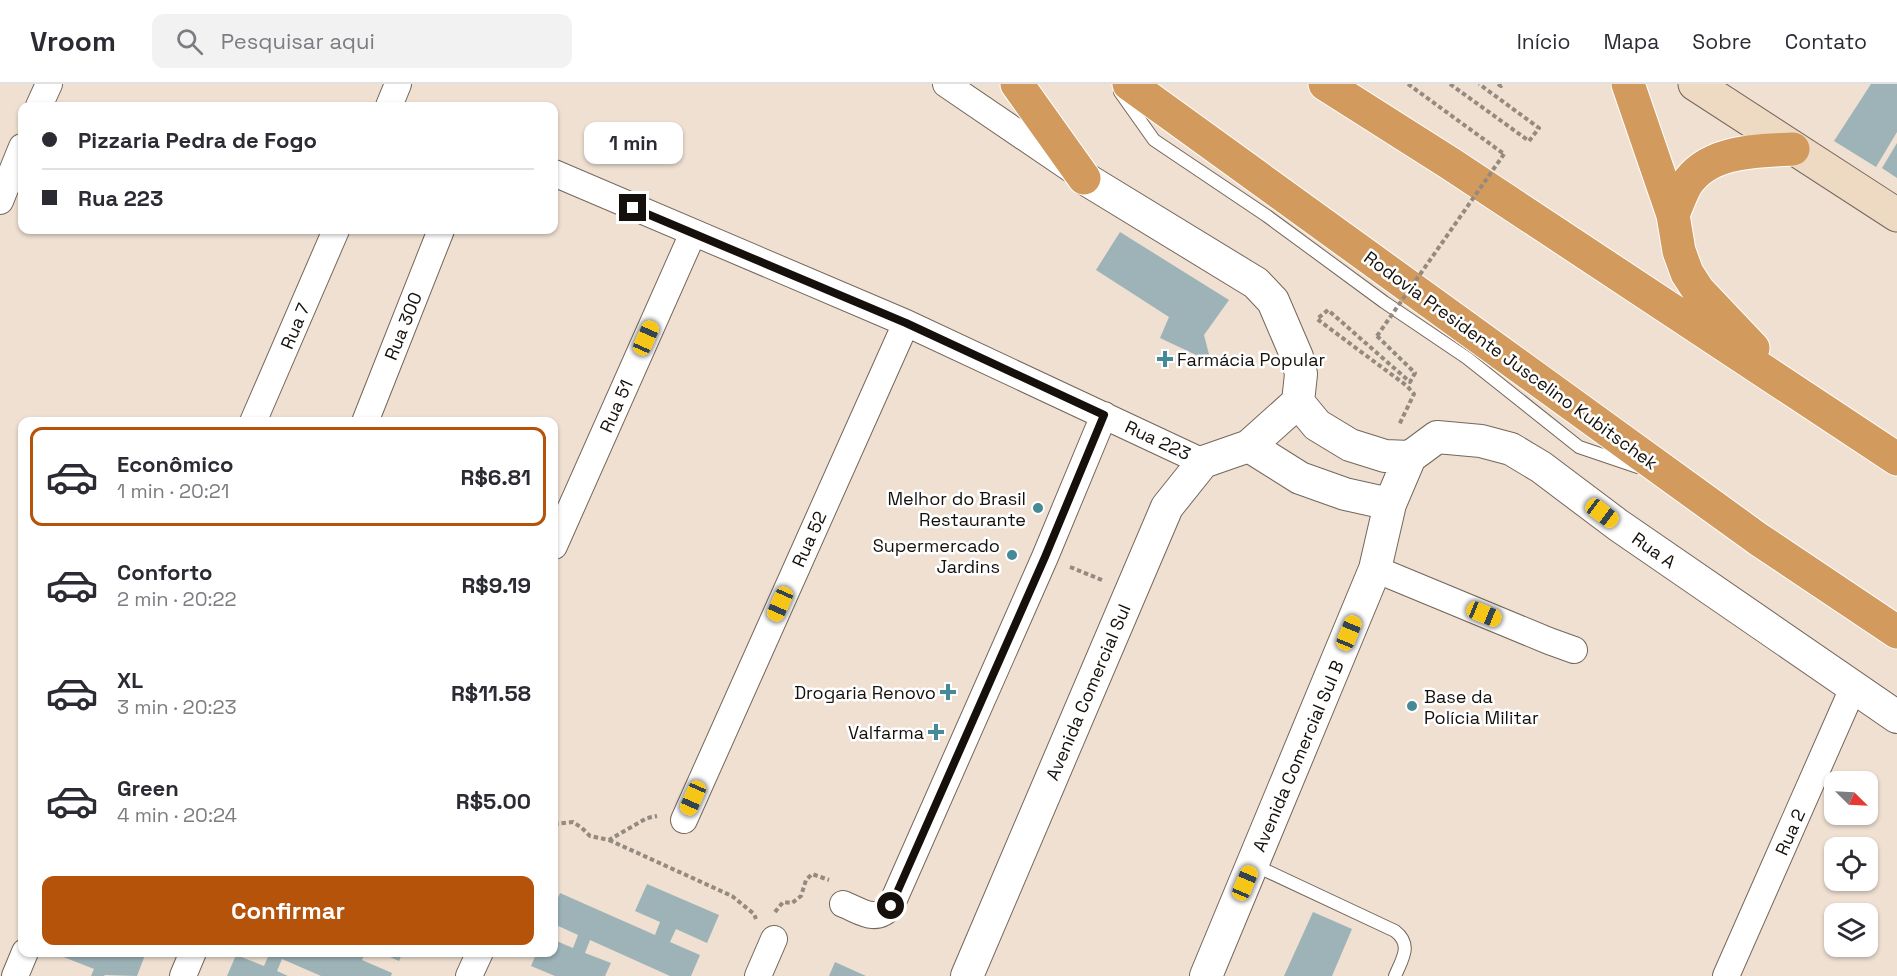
<!DOCTYPE html>
<html lang="pt">
<meta charset="utf-8">
<style>
body{margin:0;font-family:"Space Grotesk",sans-serif;background:#f2f2f3;color:#2b2b33;height:100vh;display:flex;flex-direction:column;font-size:22px;white-space:nowrap}
*{box-sizing:border-box;margin:0}
p{font-size:20px;color:#7c7c81}
.icon{flex:none;width:33px;height:33px;fill:none;stroke:currentColor;stroke-width:2;stroke-linecap:round;stroke-linejoin:round}
.map{position:relative;flex:1;overflow:hidden}
.drawer{position:absolute;left:18px;top:333px;width:540px;height:540px;display:flex;flex-direction:column;background:#fff;border-radius:12px;box-shadow:0 2px 4px #0004}
.drawer>*{flex:none}
.guide{position:absolute;left:18px;top:18px;width:540px;height:132px;border-radius:12px;box-shadow:0 2px 4px #0004;display:grid;align-content:center;height:132px;padding:0 24px;background:#fff}
.needle{width:39px;rotate:114deg}
.buttons{position:absolute;left:1824px;top:687px;display:grid;gap:12px}
.buttons a{display:grid;place-items:center;width:54px;height:54px;border-radius:12px;background:#fff;box-shadow:0 2px 4px #0004;font-size:30px}
.end{position:absolute;width:27px;height:27px;margin:-14px;border:8px solid #15100b;background:#fff;box-shadow:0 0 0 3px #fff}
.from{border-radius:50%}
.bubble{position:absolute;height:42px;border-radius:12px;background:#fff;box-shadow:0 2px 4px #0004;font-size:20px;font-weight:700;line-height:42px;text-align:center}
.car{position:absolute;width:18px;height:36px;margin:-18px -9px;border-radius:8px;box-shadow:0 0 4px 2px #0007;background:linear-gradient(#f5c518 24%,#345 0 40%,#f5c518 0 76%,#345 0 86%,#f5c518 0)}
.guide b{display:flex;align-items:center;gap:21px;height:57px;font-size:22px}
.guide b+b{border-top:2px solid #e1e1e2}
.guide i{width:15px;height:15px;background:#2b2b33}
ul{padding:10px 0 0;list-style:none}
li{display:flex;align-items:center;gap:18px;height:99px;margin:0 12px 9px;padding:0 12px;border:3px solid transparent;border-radius:12px}
li div{flex:1}
li b{display:block;font-size:22px}
li em{font-style:normal;font-weight:700}
li.active{border-color:#b45309}
li>.icon{width:54px;height:54px;stroke-width:1.5}
.action{display:flex;gap:12px;margin-top:auto;padding:12px 24px}
.action a{flex:1;height:69px;border-radius:12px;background:#b45309;color:#fff;font-size:24px;font-weight:700;line-height:69px;text-align:center}
header{display:flex;align-items:center;gap:36px;box-sizing:border-box;height:84px;padding:0 30px;background:#fff;border-bottom:2px solid #e1e1e2}
header strong{font-size:28px}
nav{display:flex;gap:33px;margin-inline-start:auto;font-size:21px}
.search{width:420px;height:54px;background:#f2f2f3;display:flex;align-items:center;gap:15px;box-sizing:border-box;padding:0 21px;border-radius:12px;color:#7c7c81;font-size:22px}
.map>svg:first-child{display:block}
.building{fill:#9db3b8}
.lines{fill:none;stroke-linecap:round;stroke-linejoin:round}
.service-casing{stroke:#74665a;stroke-width:14}
.minor-casing{stroke:#74665a;stroke-width:28}
.tertiary-casing{stroke:#74665a;stroke-width:34}
.secondary-casing{stroke:#74665a;stroke-width:35}
.trunk-casing{stroke:#fff;stroke-width:35}
.path{stroke:#948a7f;stroke-width:4;stroke-dasharray:4.5 3;stroke-linecap:butt}
.service{stroke:#fff;stroke-width:12}
.minor{stroke:#fff;stroke-width:26}
.tertiary{stroke:#fff;stroke-width:32}
.secondary{stroke:#eed9c2;stroke-width:33}
.trunk{stroke:#d29a5c;stroke-width:33}
.path-bridge{stroke:#948a7f;stroke-width:4;stroke-dasharray:4.5 3;stroke-linecap:butt}
.route{stroke:#15100b;stroke-width:8}
.poi-dot{fill:#458a96;stroke:#fff;stroke-width:2}
.labels{text-anchor:middle;dominant-baseline:central;stroke-width:5;stroke-linejoin:round;paint-order:stroke}
.street-label{font-size:18px;fill:#15100b;stroke:#fff}
.poi-label{font-size:18px;fill:#15100b;stroke:#fff;text-anchor:end}
</style>
<header>
<strong>Vroom</strong>
<div class="search"><svg class="icon" aria-label="search" viewBox="0 0 24 24"><circle cx="10" cy="10" r="6"/><path d="M15 15l6 6"/></svg>Pesquisar aqui</div>
<nav><a>Início</a><a>Mapa</a><a>Sobre</a><a>Contato</a></nav>
</header>
<div class="map">
<svg width="1897" height="892" viewBox="0 0 1897 892">
<rect width="100%" height="100%" fill="#efe0d2"/>
<path class="building" d="M1871 0H1897V48L1876 83 1834 57Z
M1897 59V94L1882 84Z
M1120 148 1229 216 1204 251 1211 278 1160 254 1169 233 1096 186Z
M647 800 719 831 707 859 676 845 670 858 700 871 691 892H670L590 856 585 869 611 879 605 892H555L531 882 537 868H554V856L573 864 578 851 554 840V823L560 809 655 851 660 838 635 827Z
M1313 828 1352 845 1332 892H1284Z
M63 868H139L145 871 137 892 105 891 104 892H91L94 885 61 872Z
M270 868H366L362 876 392 889 391 892H321L282 875 277 887 288 892H227L236 871 264 882Z
M379 868H403L399 877Z
M835 878 866 892H829Z"/>
<g class="lines">
<g class="service-casing">
<path id="service" d="M1120 8 1154 56 1267 132 1384 218 1467 274 1579 363 1638 383
M1254 781 1395 847C1413 861 1402 875 1395 892"/>
</g>
<g class="minor-casing">
<path id="minor" d="M946 0 1071 85
M39 22 49 0
M389 22 398 0
M554 89 906 239 1203 378
M0 117 22 63
M253 338 336 146
M365 338 441 146
M554 462 693 149
M1375 485 1549 557 1574 566
M684 736 906 239
M843 820C861 827 876 840 891 822L1045 473 1104 331
M15 892 25 868
M183 892 193 868
M469 892 480 868
M758 892 774 855
M1726 892 1853 604"/>
</g>
<g class="tertiary-casing">
<path id="tertiary" d="M1298 318 1317 341 1350 361 1385 372 1410 373
M1249 362 1300 394 1345 410 1390 420
M967 892 1167 423 1203 378 1249 362 1298 318 1301 290 1297 273 1273 217 1256 199 1084 94
M1206 892 1375 485 1390 420 1410 373 1437 353 1481 357 1511 365 1541 383 1618 441 1897 633"/>
</g>
<g class="secondary-casing">
<path id="secondary" d="M1695 0 1897 131"/>
</g>
<g class="trunk-casing">
<path id="trunk" d="M1017 0 1084 94
M1129 0 1758 455 1897 548
M1325 0 1451 80 1897 375
M1628 0 1673 131 1679 167 1687 189 1698 206 1753 264
M1673 131C1677 121 1681 110 1686 101 1708 66 1757 67 1793 65"/>
</g>
<path class="path" d="M1408 0 1504 70
M1450 0 1529 57 1539 44 1479 0
M1498 0 1501 2 1503 0
M1377 252 1415 289 1410 298 1328 226 1317 235 1407 302 1414 310 1399 341
M1070 483 1102 496
M554 740 573 738 582 744 590 752 609 756 647 734 657 732
M609 756 732 812 754 830 756 835
M775 828 783 818 792 819 801 812 806 796 812 790 829 796"/>
<use href="#service" class="service"/>
<use href="#minor" class="minor"/>
<use href="#tertiary" class="tertiary"/>
<use href="#secondary" class="secondary"/>
<use href="#trunk" class="trunk"/>
<path class="path-bridge" d="M1377 252 1504 70"/>
</g>
<g class="lines">
<path class="route" d="M633 124 906 239 1104 331 1045 473 891 822"/>
</g>
<g class="poi-dot">
<path d="M1162 266h6v6h6v6h-6v6h-6v-6h-6v-6h6z"/>
<circle cx="1038" cy="424" r="6"/>
<circle cx="1012" cy="471" r="6"/>
<path d="M945 599h6v6h6v6h-6v6h-6v-6h-6v-6h6z"/>
<circle cx="1412" cy="622" r="6"/>
<path d="M933 639h6v6h6v6h-6v6h-6v-6h-6v-6h6z"/>
</g>
<g class="labels">
<g class="street-label">
<text transform="translate(295 242) rotate(-67)">Rua 7</text>
<text transform="translate(403 242) rotate(-68)">Rua 300</text>
<text transform="translate(1511 276) rotate(36)">Rodovia Presidente Juscelino Kubitschek</text>
<text transform="translate(616 322) rotate(-66)">Rua 51</text>
<text transform="translate(1158 356) rotate(25)">Rua 223</text>
<text transform="translate(809 455) rotate(-66)">Rua 52</text>
<text transform="translate(1654 466) rotate(35)">Rua A</text>
<text transform="translate(1088 608) rotate(-67)">Avenida Comercial Sul</text>
<text transform="translate(1298 672) rotate(-67)">Avenida Comercial Sul B</text>
<text transform="translate(1790 748) rotate(-66)">Rua 2</text>
</g>
<g class="poi-label">
<text x="1177" y="275" text-anchor="start">Farmácia Popular</text>
<text x="1026" y="414">Melhor do Brasil<tspan x="1026" dy="21">Restaurante</tspan></text>
<text x="1000" y="461">Supermercado<tspan x="1000" dy="21">Jardins</tspan></text>
<text x="936" y="608">Drogaria Renovo</text>
<text x="1424" y="612" text-anchor="start">Base da<tspan x="1424" dy="21">Polícia Militar</tspan></text>
<text x="924" y="648">Valfarma</text>
</g>
</g>
</svg>
<div class="buttons">
<a><svg class="needle" viewBox="-14 -14 28 28"><path d="M0-13l5 13h-10z" fill="#e53935"/><path d="M0 13l5-13h-10z" fill="#7c7c81"/></svg></a>
<a><svg class="icon" aria-label="locate" viewBox="0 0 24 24"><circle cx="12" cy="12" r="6"/><path d="M12 2v4M12 18v4M2 12h4M18 12h4"/></svg></a>
<a><svg class="icon" aria-label="layers" viewBox="0 0 24 24"><path d="M12 4l9 5-9 5-9-5zM3 14l9 5 9-5"/></svg></a>
</div>
<i class="end from" style="left:891px;top:822px"></i>
<i class="end" style="left:633px;top:124px"></i>
<div class="bubble" style="left:584px;top:38px;width:99px">1 min</div>
<i class="car" style="left:646px;top:254px;rotate:24deg"></i>
<i class="car" style="left:1602px;top:429px;rotate:127deg"></i>
<i class="car" style="left:780px;top:520px;rotate:204deg"></i>
<i class="car" style="left:1484px;top:530px;rotate:112deg"></i>
<i class="car" style="left:1349px;top:549px;rotate:22deg"></i>
<i class="car" style="left:693px;top:714px;rotate:204deg"></i>
<i class="car" style="left:1245px;top:799px;rotate:23deg"></i>
<div class="guide">
<b><i class="from"></i>Pizzaria Pedra de Fogo</b>
<b><i></i>Rua 223</b>
</div>
<section class="drawer">
<ul>
<li class="active"><svg class="icon" aria-label="car" viewBox="0 0 24 24"><path d="M5 17H2v-5l4-1 3-4h7l3 4 3 1v5h-3M9 17h6M6 11h13"/><circle cx="7" cy="17" r="2"/><circle cx="17" cy="17" r="2"/></svg><div><b>Econômico</b><p>1 min · 20:21</p></div><em>R$6.81</em></li>
<li><svg class="icon" aria-label="car" viewBox="0 0 24 24"><path d="M5 17H2v-5l4-1 3-4h7l3 4 3 1v5h-3M9 17h6M6 11h13"/><circle cx="7" cy="17" r="2"/><circle cx="17" cy="17" r="2"/></svg><div><b>Conforto</b><p>2 min · 20:22</p></div><em>R$9.19</em></li>
<li><svg class="icon" aria-label="car" viewBox="0 0 24 24"><path d="M5 17H2v-5l4-1 3-4h7l3 4 3 1v5h-3M9 17h6M6 11h13"/><circle cx="7" cy="17" r="2"/><circle cx="17" cy="17" r="2"/></svg><div><b>XL</b><p>3 min · 20:23</p></div><em>R$11.58</em></li>
<li><svg class="icon" aria-label="car" viewBox="0 0 24 24"><path d="M5 17H2v-5l4-1 3-4h7l3 4 3 1v5h-3M9 17h6M6 11h13"/><circle cx="7" cy="17" r="2"/><circle cx="17" cy="17" r="2"/></svg><div><b>Green</b><p>4 min · 20:24</p></div><em>R$5.00</em></li>
</ul>
<div class="action"><a>Confirmar</a></div>
</section>
</div>
